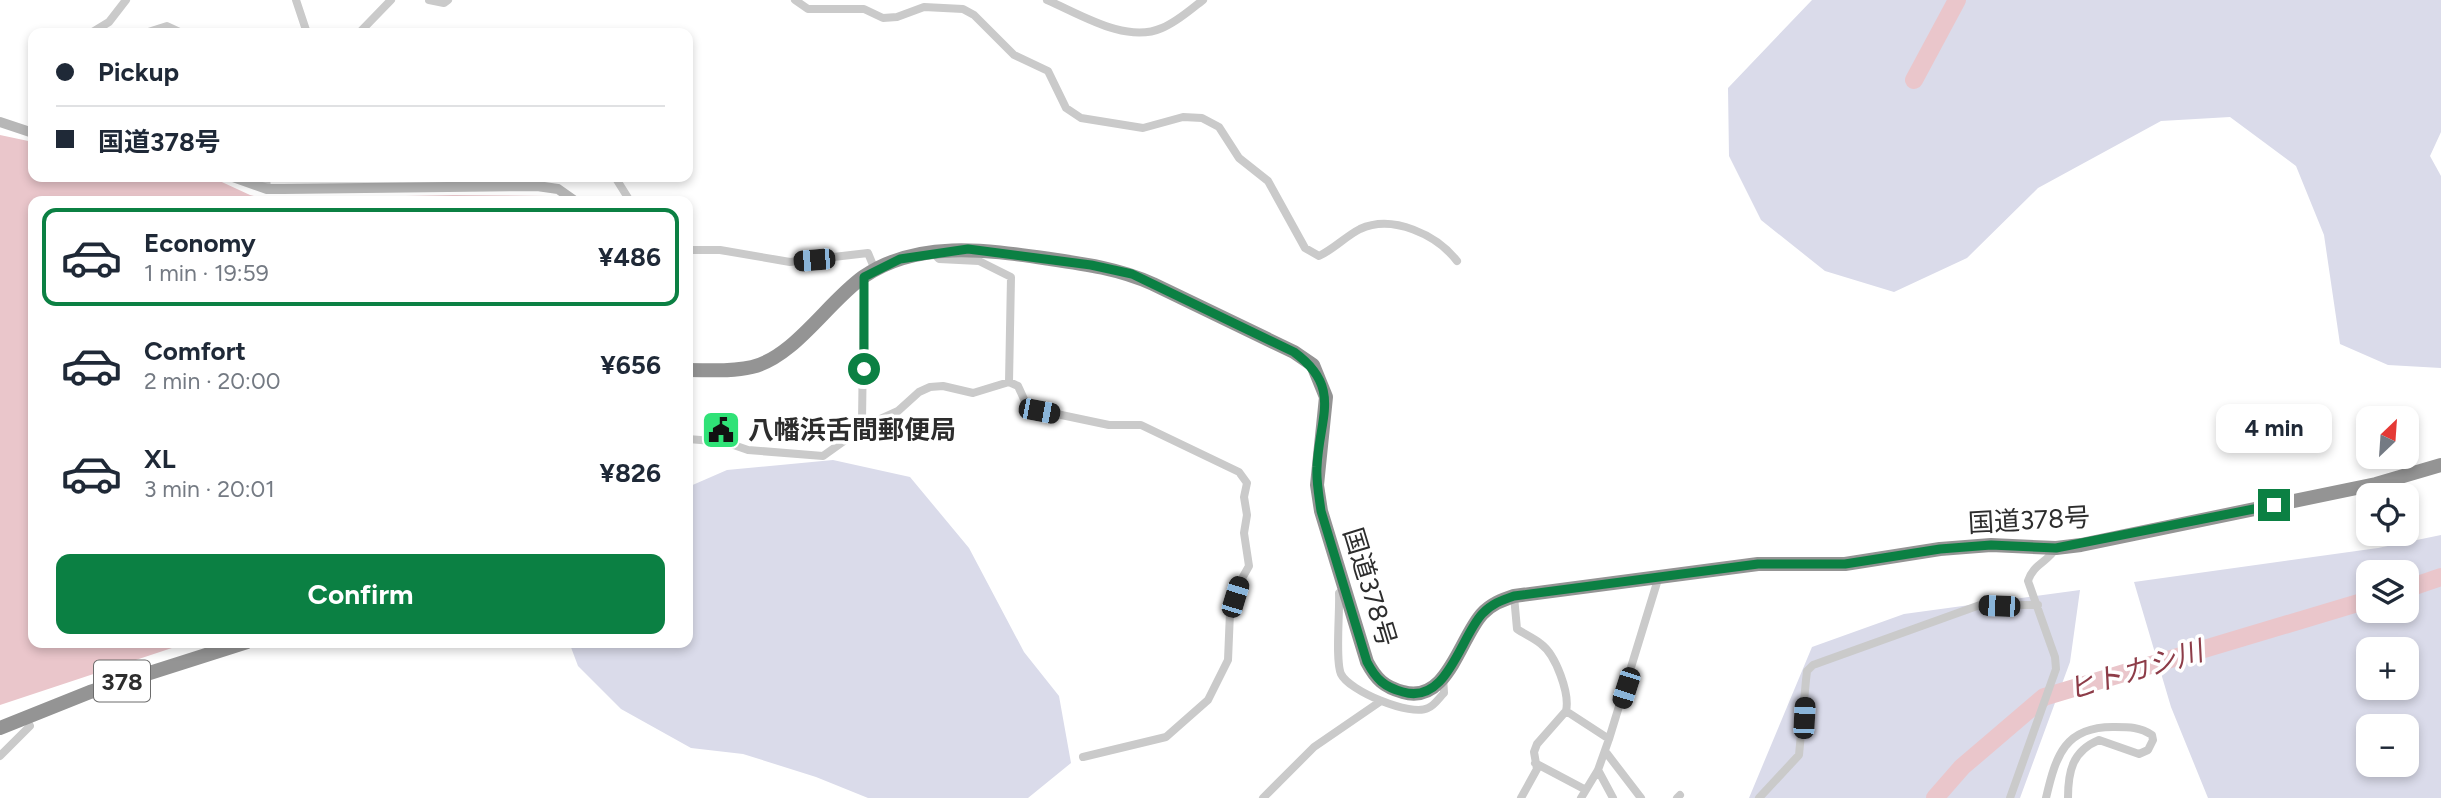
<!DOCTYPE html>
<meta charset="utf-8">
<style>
body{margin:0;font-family:Figtree,"Noto Sans JP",sans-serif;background:#f2f2f3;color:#1f2937;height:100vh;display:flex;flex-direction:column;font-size:26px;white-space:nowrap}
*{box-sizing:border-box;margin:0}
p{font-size:23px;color:#747a83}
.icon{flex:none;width:38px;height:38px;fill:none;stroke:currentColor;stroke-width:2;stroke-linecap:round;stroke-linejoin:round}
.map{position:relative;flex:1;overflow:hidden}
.panel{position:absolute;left:28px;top:196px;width:665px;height:452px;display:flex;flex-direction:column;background:#fff;border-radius:14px;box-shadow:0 4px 10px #0003}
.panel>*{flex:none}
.guide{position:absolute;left:28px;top:28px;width:665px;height:154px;border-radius:14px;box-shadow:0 4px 10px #0003;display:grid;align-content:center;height:154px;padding:0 28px;background:#fff}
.needle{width:46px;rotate:25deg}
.controls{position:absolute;left:2356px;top:406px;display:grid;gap:14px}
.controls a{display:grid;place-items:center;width:63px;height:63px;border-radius:14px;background:#fff;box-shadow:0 4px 10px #0003;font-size:35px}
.end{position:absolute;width:32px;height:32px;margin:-16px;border:9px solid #0b8043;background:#fff;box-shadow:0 0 0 4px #fff}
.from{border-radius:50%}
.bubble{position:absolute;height:49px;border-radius:14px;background:#fff;box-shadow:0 4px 10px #0003;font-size:23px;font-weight:700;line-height:49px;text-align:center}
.car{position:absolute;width:21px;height:42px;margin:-21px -10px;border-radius:9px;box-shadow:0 0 5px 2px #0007;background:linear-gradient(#222 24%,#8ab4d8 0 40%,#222 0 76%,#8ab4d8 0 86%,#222 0)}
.guide b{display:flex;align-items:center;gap:24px;height:66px;font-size:26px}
.guide b+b{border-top:2px solid #e0e1e3}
.guide i{width:18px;height:18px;background:#1f2937}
ul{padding:12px 0 0;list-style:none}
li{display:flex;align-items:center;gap:21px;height:98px;margin:0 14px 10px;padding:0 14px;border:4px solid transparent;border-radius:14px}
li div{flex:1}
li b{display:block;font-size:26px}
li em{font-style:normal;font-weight:700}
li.active{border-color:#0b8043}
li>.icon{width:63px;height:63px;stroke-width:1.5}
.action{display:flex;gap:14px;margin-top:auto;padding:14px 28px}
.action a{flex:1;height:80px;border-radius:14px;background:#0b8043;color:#fff;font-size:28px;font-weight:700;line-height:80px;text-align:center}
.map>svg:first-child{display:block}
.green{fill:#dadbea;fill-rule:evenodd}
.water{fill:#eac6cb}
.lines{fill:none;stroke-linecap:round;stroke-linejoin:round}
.river{stroke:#eac6cb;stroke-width:18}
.street{stroke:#cacaca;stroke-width:8}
.secondary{stroke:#b7b7b7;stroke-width:10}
.highway{stroke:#949494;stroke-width:14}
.route{stroke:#0b8043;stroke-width:9}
.labels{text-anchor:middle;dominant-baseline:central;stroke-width:7;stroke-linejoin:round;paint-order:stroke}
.shield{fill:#fff;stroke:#6c6c6c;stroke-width:2}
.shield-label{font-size:24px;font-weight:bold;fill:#2d2d2d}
.poi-label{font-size:26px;font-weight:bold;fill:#2d2d2d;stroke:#fff;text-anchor:start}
.street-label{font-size:26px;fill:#2d2d2d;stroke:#fff}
.water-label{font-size:28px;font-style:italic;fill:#8d3c48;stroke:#fff}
</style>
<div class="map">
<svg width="2441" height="798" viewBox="0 0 2441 798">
<rect width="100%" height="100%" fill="#fff"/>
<path class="green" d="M1812 0H2441V132L2430 156 2441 176V368L2388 365 2340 344 2324 235 2296 166 2230 117 2161 121 2038 188 1967 258 1894 292 1825 271 1761 220 1729 156 1728 88Z
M833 460 910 477 969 548 1024 652 1059 696 1071 763 1028 798H868L816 777 743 754 691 748 621 709 578 666 569 642H688V487L727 470Z
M2441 535V798H2208L2171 707 2134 582 2378 548ZM2368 572H2406V611H2368ZM2368 649H2406V688H2368ZM2368 726H2406V765H2368Z
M2080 590 2070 662 2020 798H1749L1812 647 1904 614Z"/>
<path class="water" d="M0 135 33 142V177H211L250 195 274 201H33V642H190L0 705Z
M454 195 547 196 559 201H297L307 198Z"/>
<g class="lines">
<path class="river" d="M1914 80 1957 0
M2406 589 2441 577
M1935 798 1962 767 2044 697 2368 600"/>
<path class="street" d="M296 0 307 33
M429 0 444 3 448 0
M795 0 808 9H864L883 18 897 17 924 7 963 9 974 15 1014 55 1048 71 1066 108 1081 118 1143 128 1183 117 1202 118 1219 127 1239 158 1268 181 1305 248 1319 256C1334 249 1346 236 1360 229 1393 214 1437 235 1457 261
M1047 0C1080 14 1126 44 1162 28 1177 22 1190 10 1203 0
M91 33 109 22 126 0
M145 33 167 26 182 33
M359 33 391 0
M266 177 267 189
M615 177 630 201
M688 250H720L790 262 868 253 875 270
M933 253 939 259 979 261 1011 277 1009 382
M864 277 862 421 865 426
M688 439 725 442 748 450 823 456 865 426 898 411 919 392 930 387 943 386 973 393 1009 382 1018 386 1028 408 1109 425H1141L1239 472 1247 483 1244 497 1247 515 1244 533 1249 566 1240 582 1230 612 1228 660 1208 700 1166 737 1083 757
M1345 588 1339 593C1340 611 1335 661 1341 674 1349 691 1411 717 1428 708 1434 706 1439 698 1444 693L1443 677
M1514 596 1517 629C1524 634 1534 638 1541 644 1556 655 1570 694 1566 711L1609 739
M1605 751 1641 798
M0 756 30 726 25 717
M1535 763 1586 790
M1598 770 1613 798
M1263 798 1314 747 1381 701
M1521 798 1537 769 1534 752 1537 744 1566 711
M1581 798 1598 770 1609 739 1659 576
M1677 798 1680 795
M1759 798 1799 755 1806 680 1807 671 1813 665 1980 605H2038
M2010 798 2056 669 2055 657 2028 581C2033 564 2047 563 2056 548
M2046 798C2056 755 2065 726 2115 727 2129 727 2140 727 2152 735L2153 740 2148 750 2139 754 2099 740C2072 751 2068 772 2068 798"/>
<path class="secondary" d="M0 122 33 133
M233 177 267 189H283L537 186 558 189 575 201"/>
<path class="highway" d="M688 370C709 370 731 372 752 367 794 357 827 303 863 277 918 239 988 250 1050 259 1085 264 1120 269 1153 284L1294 352 1313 365 1326 397 1317 485 1321 511 1367 662C1376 679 1384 687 1403 692 1447 705 1460 638 1482 614 1491 604 1502 600 1514 596L1758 564H1845L1940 549 1991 545 2056 548 2081 545 2376 484 2441 465
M0 728 90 692 247 642"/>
</g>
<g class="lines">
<path class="route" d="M864 369V277L900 259 968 249 1091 265 1132 274 1294 352C1343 388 1319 417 1317 467 1316 481 1319 496 1321 511L1367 662C1376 679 1384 687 1403 692 1447 705 1460 638 1482 614 1491 604 1502 600 1514 596L1758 564H1845L1940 549 1991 545 2056 548 2274 505"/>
</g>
<defs>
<g id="civic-square" transform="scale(2.0125)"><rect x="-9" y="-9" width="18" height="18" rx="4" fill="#30e277" stroke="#fff"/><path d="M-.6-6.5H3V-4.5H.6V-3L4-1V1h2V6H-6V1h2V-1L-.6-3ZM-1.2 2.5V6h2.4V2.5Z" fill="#111"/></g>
</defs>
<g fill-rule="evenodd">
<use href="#civic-square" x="721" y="430"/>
</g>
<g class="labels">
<rect class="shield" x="94" y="660.5" width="56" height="41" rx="5"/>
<g class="shield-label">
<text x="122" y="681">378</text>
</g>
<g class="poi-label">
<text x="748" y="430">八幡浜舌間郵便局</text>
</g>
<g class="street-label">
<text transform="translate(2029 520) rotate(-3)">国道378号</text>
<text transform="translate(1370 587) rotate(73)">国道378号</text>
</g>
<g class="water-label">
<text transform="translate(2135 670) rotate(-17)">ヒトカシ川</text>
</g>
</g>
</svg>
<div class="controls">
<a><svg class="needle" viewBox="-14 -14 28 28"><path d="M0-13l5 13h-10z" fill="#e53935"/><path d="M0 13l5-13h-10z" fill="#747a83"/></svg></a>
<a><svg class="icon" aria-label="locate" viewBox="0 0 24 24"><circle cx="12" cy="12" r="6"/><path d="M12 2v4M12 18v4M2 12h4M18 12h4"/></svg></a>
<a><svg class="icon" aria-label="layers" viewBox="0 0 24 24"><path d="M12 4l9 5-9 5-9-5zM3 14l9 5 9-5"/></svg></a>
<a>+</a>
<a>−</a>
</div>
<i class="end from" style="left:864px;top:369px"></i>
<i class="end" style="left:2274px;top:505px"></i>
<div class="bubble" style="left:2216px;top:404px;width:116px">4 min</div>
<i class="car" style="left:814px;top:260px;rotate:265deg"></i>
<i class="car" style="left:1039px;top:411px;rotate:101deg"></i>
<i class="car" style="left:1235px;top:597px;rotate:17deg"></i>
<i class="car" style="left:1999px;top:606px;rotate:272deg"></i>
<i class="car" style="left:1626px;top:688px;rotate:198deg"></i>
<i class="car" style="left:1804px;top:718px;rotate:3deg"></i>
<div class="guide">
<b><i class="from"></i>Pickup</b>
<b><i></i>国道378号</b>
</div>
<section class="panel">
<ul>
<li class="active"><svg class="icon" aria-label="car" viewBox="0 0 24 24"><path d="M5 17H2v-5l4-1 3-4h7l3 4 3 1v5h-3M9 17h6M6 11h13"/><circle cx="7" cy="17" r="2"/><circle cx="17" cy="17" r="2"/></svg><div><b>Economy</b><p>1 min · 19:59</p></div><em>¥486</em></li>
<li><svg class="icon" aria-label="car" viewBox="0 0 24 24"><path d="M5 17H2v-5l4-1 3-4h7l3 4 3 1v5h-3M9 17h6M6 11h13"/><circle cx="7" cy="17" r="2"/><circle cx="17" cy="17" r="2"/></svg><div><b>Comfort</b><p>2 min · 20:00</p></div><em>¥656</em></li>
<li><svg class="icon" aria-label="car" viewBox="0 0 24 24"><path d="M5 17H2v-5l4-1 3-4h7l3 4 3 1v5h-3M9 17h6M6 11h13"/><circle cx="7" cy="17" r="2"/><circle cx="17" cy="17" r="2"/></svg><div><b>XL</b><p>3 min · 20:01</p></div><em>¥826</em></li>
</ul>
<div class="action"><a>Confirm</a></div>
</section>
</div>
